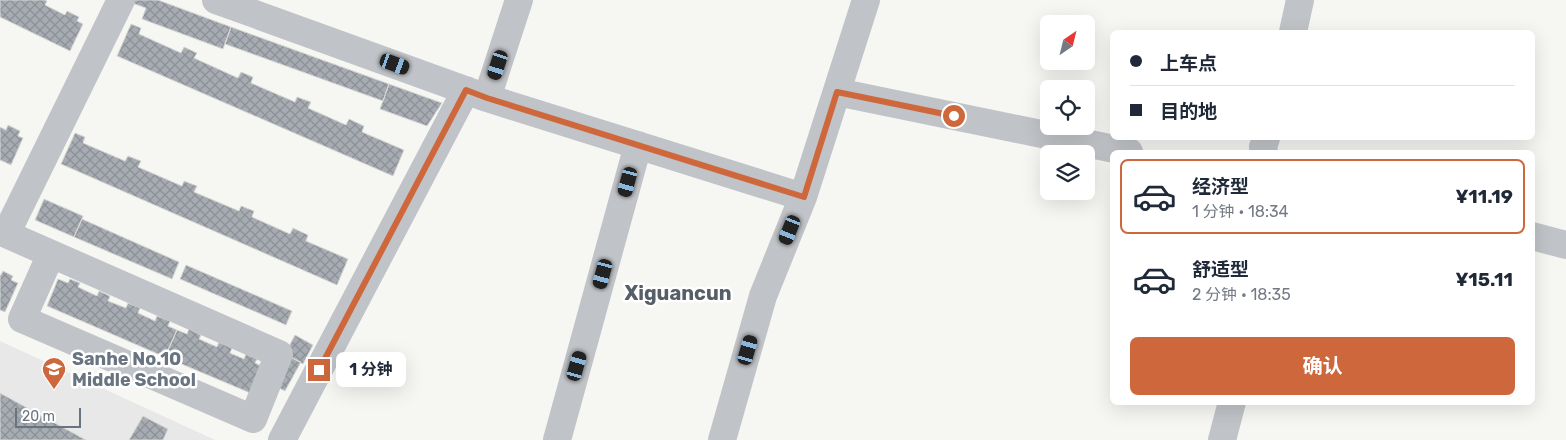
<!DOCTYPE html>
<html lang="zh">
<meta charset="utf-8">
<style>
body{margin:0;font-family:Rubik,"Noto Sans SC",sans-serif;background:#f2f2f3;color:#1f2937;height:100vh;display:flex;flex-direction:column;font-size:19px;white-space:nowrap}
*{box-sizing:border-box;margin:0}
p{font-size:16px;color:#747a83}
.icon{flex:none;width:28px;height:28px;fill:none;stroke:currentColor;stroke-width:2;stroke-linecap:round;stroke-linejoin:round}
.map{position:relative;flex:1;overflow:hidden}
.panel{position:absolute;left:1110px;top:150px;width:425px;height:255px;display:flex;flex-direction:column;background:#fff;border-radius:8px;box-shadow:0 5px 20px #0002}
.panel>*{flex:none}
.banner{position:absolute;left:1110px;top:30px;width:425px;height:110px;border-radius:8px;box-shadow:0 5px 20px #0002;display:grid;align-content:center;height:110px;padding:0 20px;background:#fff}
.needle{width:32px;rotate:35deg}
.buttons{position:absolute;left:1040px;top:15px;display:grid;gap:10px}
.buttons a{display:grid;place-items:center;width:55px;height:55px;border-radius:8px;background:#fff;box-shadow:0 5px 20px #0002;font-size:25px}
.scale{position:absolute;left:15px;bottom:12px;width:66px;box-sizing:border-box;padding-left:5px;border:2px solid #697481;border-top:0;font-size:14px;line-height:18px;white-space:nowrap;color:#697481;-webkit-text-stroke:4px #fff;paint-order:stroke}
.end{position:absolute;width:22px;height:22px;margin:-11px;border:6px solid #ce683c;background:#fff;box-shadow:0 0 0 2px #fff}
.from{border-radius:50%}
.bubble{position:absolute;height:35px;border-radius:8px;background:#fff;box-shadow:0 5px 20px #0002;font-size:16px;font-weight:700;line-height:35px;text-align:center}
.car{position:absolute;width:15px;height:30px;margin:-15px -8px;border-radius:6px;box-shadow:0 0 4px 1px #0007;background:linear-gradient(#222 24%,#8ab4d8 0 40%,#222 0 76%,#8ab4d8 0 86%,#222 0)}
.banner b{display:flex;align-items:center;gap:18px;height:48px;font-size:19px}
.banner b+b{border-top:1px solid #e0e1e3}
.banner i{width:12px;height:12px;background:#1f2937}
ul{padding:9px 0 0;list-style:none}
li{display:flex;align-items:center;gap:15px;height:75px;margin:0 10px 8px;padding:0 10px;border:2px solid transparent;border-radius:8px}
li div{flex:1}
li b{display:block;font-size:19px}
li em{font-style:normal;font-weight:700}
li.on{border-color:#ce683c}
li>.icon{width:45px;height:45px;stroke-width:1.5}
.action{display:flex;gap:10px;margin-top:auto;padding:10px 20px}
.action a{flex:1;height:58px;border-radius:8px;background:#ce683c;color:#fff;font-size:20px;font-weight:700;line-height:58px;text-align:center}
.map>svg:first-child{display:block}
.built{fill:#e7e8e7}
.building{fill:url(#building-cross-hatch);stroke:#d8d8d6}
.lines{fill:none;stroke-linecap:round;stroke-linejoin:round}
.minor{stroke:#c0c3c7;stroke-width:28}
.route{stroke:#ce683c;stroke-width:6}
.labels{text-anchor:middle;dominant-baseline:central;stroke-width:5;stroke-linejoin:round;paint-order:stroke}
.poi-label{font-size:18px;font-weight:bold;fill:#697481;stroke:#fff;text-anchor:start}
.quarter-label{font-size:20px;font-weight:bold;fill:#565e67;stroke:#fff}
</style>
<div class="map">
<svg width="1566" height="440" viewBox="0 0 1566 440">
<defs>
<pattern id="building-cross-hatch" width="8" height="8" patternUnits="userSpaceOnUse" patternTransform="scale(1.25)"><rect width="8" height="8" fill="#a6acb2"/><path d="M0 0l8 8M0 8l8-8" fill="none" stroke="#8b9196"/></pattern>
</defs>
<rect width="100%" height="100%" fill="#f6f6f3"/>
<path class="built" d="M0 341 215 440H0Z"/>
<path class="building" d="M0 0H45L47 1 45 5 65 15 67 11 79 17 77 21 83 24 70 51 0 17Z
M133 0H158L231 27 223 49 142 19 146 8 132 3Z
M131 24 141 28 139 34 181 53 184 47 197 53 194 58 238 78 241 72 253 77 251 83 295 102 297 97 311 102 308 108 346 125 349 119 364 126 362 132 404 150 393 176 117 56Z
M231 27 389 84 383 101 225 44Z
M389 84 442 103 427 126 380 109Z
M8 125 20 131 18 136 23 138 11 165 0 160V127L6 130Z
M75 133 85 137 83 143 125 161 128 156 141 161 138 167 182 186 184 181 197 186 194 192 239 211 241 206 254 211 252 217 290 234 293 228 308 235 306 241 348 259 337 285 61 164Z
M44 199 83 216 74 237 35 220Z
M82 219 179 262 172 279 74 237Z
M186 265 292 311 286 325 180 279Z
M3 271 13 276 11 280 18 283 5 312 0 310V275H1Z
M58 279 68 283 70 279 80 283 78 287 97 296 99 291 110 296 108 301 126 308 128 303 140 308 138 313 155 321 157 316 170 321 168 326 177 330 165 357 47 306Z
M189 329 201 335 199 339 217 347 219 342 232 348 230 353 244 359 246 354 257 359 255 363 266 368 255 395 165 357 177 330 187 334Z
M295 335 313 345 303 364 285 354Z
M285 354 301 362 285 391 269 383Z
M0 393 86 440H0Z
M143 416 168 429 163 440H129Z"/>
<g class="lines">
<path class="minor" d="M216 0 487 98 803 197
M1293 32 1300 0
M837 92 1129 152
M487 98 519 0
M1264 152 1263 147 1266 138
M1532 236 1566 245
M51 254 22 319 253 419 279 354 6 234 121 0
M282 440 466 90
M557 440 638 145
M722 440 763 296 803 197 866 0
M1222 440 1232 402"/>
</g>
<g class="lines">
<path class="route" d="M319 370 466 90 487 98 804 197 837 92 954 116"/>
</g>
<defs>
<g id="school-pin" transform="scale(1.25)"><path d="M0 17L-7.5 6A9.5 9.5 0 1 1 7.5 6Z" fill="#ce683c" stroke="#fff"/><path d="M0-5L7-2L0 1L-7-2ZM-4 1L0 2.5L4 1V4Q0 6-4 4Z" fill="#fff"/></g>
</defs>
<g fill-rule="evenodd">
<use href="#school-pin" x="54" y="369"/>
</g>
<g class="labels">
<g class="poi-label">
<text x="72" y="359">Sanhe No.10<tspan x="72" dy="21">Middle School</tspan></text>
</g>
<g class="quarter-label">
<text x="678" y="293">Xiguancun</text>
</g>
</g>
</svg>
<div class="buttons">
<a><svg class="needle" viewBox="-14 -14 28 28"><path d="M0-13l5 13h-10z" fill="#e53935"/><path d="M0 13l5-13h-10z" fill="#747a83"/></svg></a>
<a><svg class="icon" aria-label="locate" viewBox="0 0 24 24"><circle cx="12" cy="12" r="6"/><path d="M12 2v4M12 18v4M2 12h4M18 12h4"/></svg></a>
<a><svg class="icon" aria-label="layers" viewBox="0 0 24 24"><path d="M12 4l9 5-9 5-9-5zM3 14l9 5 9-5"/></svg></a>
</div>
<div class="scale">20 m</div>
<i class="end from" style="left:954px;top:116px"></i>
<i class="end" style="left:319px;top:370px"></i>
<div class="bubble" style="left:336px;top:352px;width:70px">1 分钟</div>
<i class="car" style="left:395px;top:64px;rotate:110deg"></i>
<i class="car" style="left:498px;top:65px;rotate:198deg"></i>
<i class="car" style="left:628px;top:182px;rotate:195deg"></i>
<i class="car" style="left:790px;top:230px;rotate:202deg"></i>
<i class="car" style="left:603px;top:274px;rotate:195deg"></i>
<i class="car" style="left:748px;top:350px;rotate:16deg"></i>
<i class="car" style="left:577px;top:366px;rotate:16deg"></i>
<div class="banner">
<b><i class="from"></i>上车点</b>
<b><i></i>目的地</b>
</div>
<section class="panel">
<ul>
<li class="on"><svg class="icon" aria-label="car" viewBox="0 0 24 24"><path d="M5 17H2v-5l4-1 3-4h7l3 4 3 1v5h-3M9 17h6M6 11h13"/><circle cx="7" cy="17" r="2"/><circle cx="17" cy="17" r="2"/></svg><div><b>经济型</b><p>1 分钟 · 18:34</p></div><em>¥11.19</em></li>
<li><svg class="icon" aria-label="car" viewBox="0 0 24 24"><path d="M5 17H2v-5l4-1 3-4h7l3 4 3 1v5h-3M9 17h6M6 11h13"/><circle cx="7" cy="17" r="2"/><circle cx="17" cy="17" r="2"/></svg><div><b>舒适型</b><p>2 分钟 · 18:35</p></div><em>¥15.11</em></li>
</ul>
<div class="action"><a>确认</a></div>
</section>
</div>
